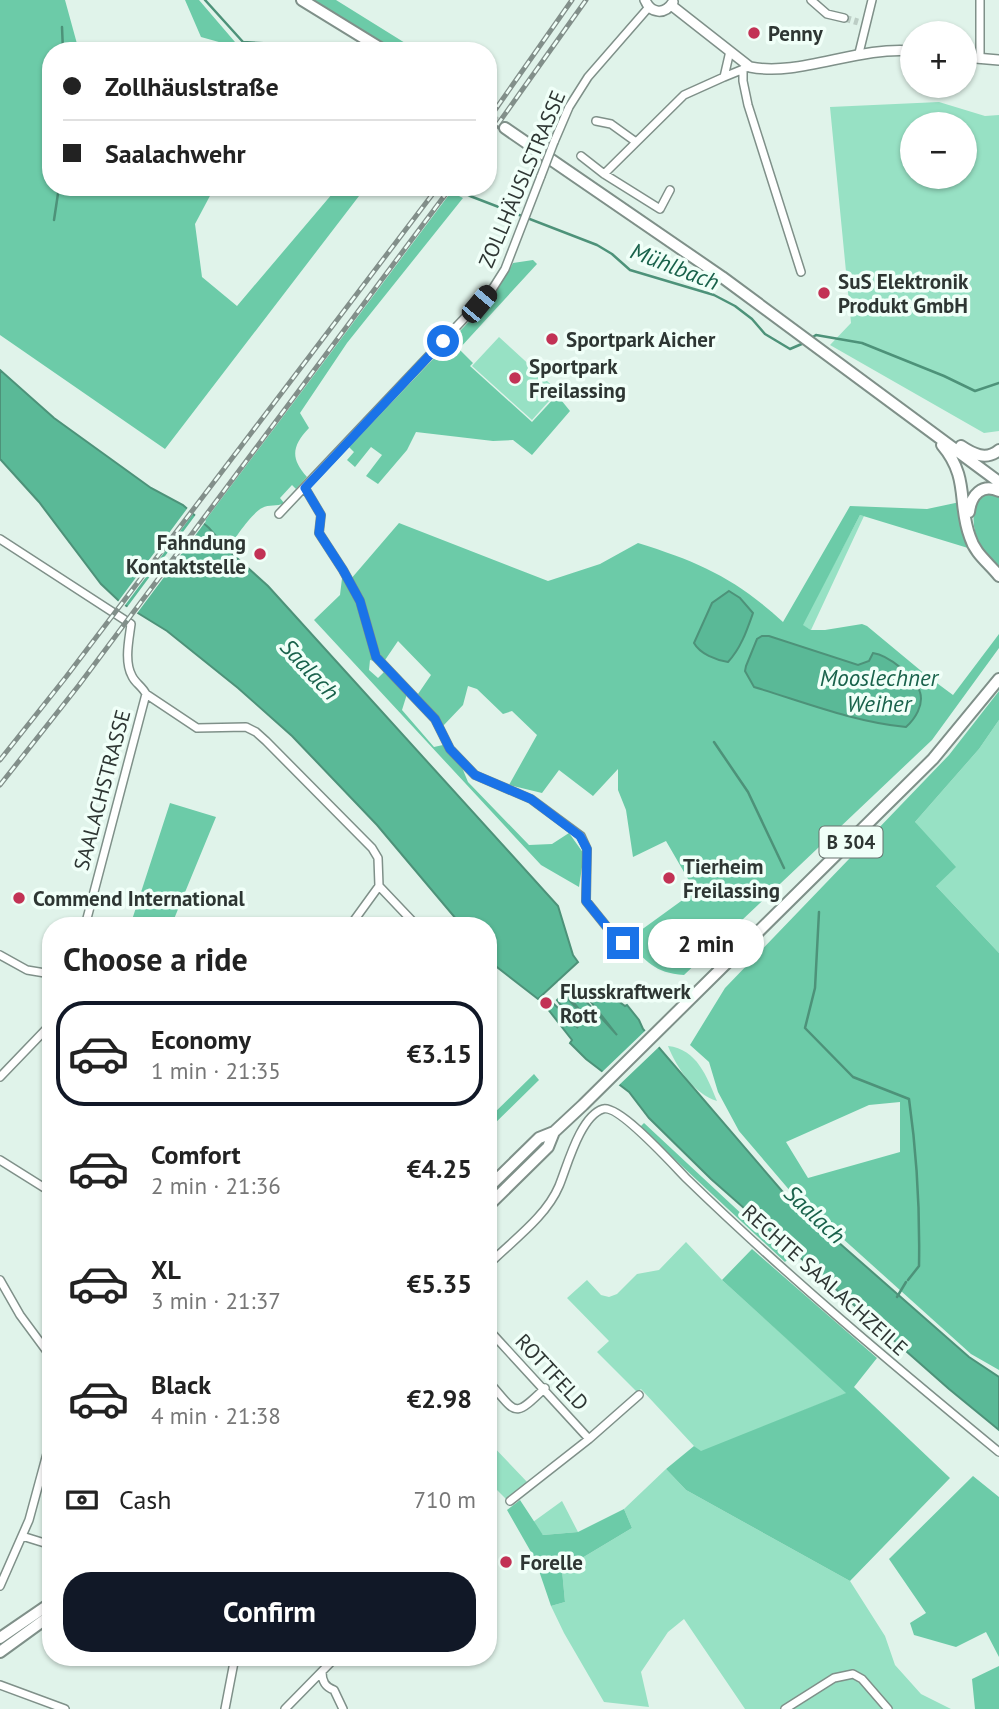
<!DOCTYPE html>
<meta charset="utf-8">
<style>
body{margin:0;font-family:"PT Sans",sans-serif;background:#f6f6f6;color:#222;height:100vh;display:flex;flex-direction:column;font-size:26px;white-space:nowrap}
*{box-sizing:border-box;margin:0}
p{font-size:23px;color:#767676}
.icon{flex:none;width:38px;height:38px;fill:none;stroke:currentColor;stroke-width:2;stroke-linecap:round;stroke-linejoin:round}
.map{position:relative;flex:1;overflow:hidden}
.side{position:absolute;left:42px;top:917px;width:455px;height:749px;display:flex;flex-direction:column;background:#fff;border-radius:28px;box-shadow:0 2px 5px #0004}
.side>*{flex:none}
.hud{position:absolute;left:42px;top:42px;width:455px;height:154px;border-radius:28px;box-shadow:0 2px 5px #0004;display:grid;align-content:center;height:154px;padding:0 21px;background:#fff}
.tools{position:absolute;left:900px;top:21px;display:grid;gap:14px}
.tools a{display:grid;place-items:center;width:77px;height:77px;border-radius:50%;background:#fff;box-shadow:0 2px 5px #0004;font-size:35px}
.end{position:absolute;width:32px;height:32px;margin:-16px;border:9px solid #1a73e8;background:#fff;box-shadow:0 0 0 4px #fff}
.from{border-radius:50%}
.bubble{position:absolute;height:49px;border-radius:24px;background:#fff;box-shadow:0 2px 5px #0004;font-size:23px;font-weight:700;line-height:49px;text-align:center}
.car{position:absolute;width:21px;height:42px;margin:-21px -10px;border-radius:9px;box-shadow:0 0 5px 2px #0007;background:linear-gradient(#222 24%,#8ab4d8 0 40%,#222 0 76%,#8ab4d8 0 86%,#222 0)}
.hud b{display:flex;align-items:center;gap:24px;height:66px;font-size:26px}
.hud b+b{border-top:2px solid #e0e0e0}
.hud i{width:18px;height:18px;background:#222}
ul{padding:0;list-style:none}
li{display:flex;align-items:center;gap:21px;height:105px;margin:0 14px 10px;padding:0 7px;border:4px solid transparent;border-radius:28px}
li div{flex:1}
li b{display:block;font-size:26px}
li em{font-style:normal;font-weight:700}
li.current{border-color:#111827}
li>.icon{width:63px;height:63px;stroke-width:1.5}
h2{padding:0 21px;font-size:32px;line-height:84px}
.pay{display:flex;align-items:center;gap:18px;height:77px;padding:0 21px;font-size:26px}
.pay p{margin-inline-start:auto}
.cta{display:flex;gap:14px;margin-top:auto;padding:14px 21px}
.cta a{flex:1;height:80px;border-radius:28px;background:#111827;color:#fff;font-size:28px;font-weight:700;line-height:80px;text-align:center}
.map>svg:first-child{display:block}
.green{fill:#97e1c4;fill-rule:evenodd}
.forest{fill:#6ccba8;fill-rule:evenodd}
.water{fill:#5ab997;stroke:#4d9279;stroke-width:2}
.pier{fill:#e0f3ea}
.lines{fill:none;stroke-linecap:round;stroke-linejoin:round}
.stream{stroke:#4d9279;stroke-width:2.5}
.minor-tunnel{stroke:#bccdc5;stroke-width:7;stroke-dasharray:7 3.5;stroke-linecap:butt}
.primary-tunnel{stroke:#bccdc5;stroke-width:10;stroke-dasharray:10 5;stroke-linecap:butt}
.minor-casing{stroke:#7f9089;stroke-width:10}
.tertiary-casing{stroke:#7f9089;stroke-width:12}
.primary-casing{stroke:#7f9089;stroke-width:14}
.minor{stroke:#fff;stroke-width:7}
.tertiary{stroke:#fff;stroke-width:9}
.primary{stroke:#fff;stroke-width:10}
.rail-casing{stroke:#828f8a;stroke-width:5}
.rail{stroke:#f0fff8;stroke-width:2.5;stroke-dasharray:8;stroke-linecap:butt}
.minor-bridge-casing{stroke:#7f9089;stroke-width:10;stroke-linecap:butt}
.minor-bridge{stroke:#fff;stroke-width:7}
.route{stroke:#1a73e8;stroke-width:9}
.poi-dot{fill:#c23255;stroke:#f0fff8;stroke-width:2.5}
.labels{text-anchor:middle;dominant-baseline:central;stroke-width:7;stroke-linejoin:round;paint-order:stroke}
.shield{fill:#f0fff8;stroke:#68726e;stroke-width:2}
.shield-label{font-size:19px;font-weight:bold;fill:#2e3633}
.poi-label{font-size:21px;font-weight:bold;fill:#2e3633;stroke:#f0fff8;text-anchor:start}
.street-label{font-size:21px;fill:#2e3633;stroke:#f0fff8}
.water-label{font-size:23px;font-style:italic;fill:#19624b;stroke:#f0fff8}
</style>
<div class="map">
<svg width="999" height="1709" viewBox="0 0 999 1709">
<rect width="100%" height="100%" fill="#e0f3ea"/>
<path class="green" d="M939 102 985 116 999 115V431L984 433 830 345 851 323 830 107ZM912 124H964V177H912Z
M499 337 558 391 532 420 472 366Z
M860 515 864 516 811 630 802 625Z
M999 720V953L936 886 915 822 979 749Z
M668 1046C697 1049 707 1077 717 1101 694 1094 677 1068 668 1046Z
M686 1242 722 1280 847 1393 701 1452 694 1446 641 1389 637 1392 597 1352 609 1341 567 1298 587 1280 601 1295 609 1297 617 1294 637 1274 659 1270Z
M488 1441 529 1484 507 1500 488 1481Z
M666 1469 686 1490 850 1581 885 1636 895 1665 921 1694 951 1709H745L684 1619 668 1632 641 1672 649 1707 604 1702 564 1633 551 1606 565 1602 562 1570 632 1528 624 1509Z
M562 1501 578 1532 543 1535 533 1522Z"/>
<path class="forest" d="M0 0H65L79 51H51V187H178L183 191 189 187H210L212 192 195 224 202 277 237 306 338 187C348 187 354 187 359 196L165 449 0 335Z
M185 0H199L235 42 260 51H251L201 37Z
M314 0H336L418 51H397Z
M451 192 463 198 347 343 300 413 309 428C292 446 290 458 307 477L296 489 292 485 280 498 284 503C277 507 269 504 262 508 252 513 233 540 228 550L204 522Z
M533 260 537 264 459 349 473 363 470 366 532 422 557 395 570 411 532 455 513 440 493 441 416 432 407 450 378 484 366 476 382 455 371 447 355 467 347 460 354 452 349 447 481 309C489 291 505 280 513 263Z
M988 493 999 495V567C977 547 968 527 977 498Z
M960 502 961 524 968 548 860 515 803 625 811 630H825L862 624 867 626 926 675 953 695 999 634V648L932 740 684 975C654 973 647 961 626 941L695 891 666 841 633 857 626 810 618 790V769L593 796 559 770 542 793 509 785 537 735 512 711 503 714 477 689 468 686 463 705 443 726 418 694 431 675 398 641 383 663 370 660 369 670 378 678 384 672 407 694 402 710 434 747 452 743 468 782 529 845 552 844 569 833 584 854 579 887 541 865 314 620 340 595 343 570 350 580 399 523 548 581 600 564 638 543C699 562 735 578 783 622L850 506 927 509ZM769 636 858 665 869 661 872 657 893 725 847 716 754 687 745 670Z
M999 691V720L979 749 915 822 956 867 936 886 999 953V1370L971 1354 791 1192 739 1131 718 1092 709 1062 690 1045 725 988 949 755ZM900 1102V1152L808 1178 786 1142 869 1105Z
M170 803 216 817 174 919 184 926H130Z
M534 1074 539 1080 488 1130V1119Z
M644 1123 789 1258 785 1262 640 1127Z
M752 1249 877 1358 854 1387 950 1478 850 1581 686 1490 666 1469 694 1446 701 1451 846 1393 722 1280Z
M973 1476 999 1497V1657L986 1632 956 1647 914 1635 910 1623 926 1613 889 1559Z
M520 1500 543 1535 578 1532 624 1509 632 1528 562 1570 565 1602 551 1606 535 1559 507 1510Z
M999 1666V1709H975L972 1679Z"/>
<path class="water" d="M0 370 54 418 151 488 183 505 209 528 228 550 268 586 558 906 573 955 578 962 538 999 493 964 488 958V926H462L377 825 292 736 238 688 167 631 120 602 101 584 39 502 0 459Z
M729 591 740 598 753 613C747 630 741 648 728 662 716 660 700 654 694 643L712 603Z
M762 636H769L858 665 869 661 873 653C888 655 916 677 920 692 924 705 915 719 906 727 854 722 804 702 754 687L745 671 746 666 757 639Z
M572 986 617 1035 587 997 599 987 625 1006 627 1005 639 1020 643 1029 788 1198 969 1357 999 1377V1430L949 1389 711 1179 649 1118 629 1092 586 1059 570 1043 572 1040 547 1008 553 1003 578 1028 557 1000 563 994 588 1020 565 992Z"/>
<path class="pier" d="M189 506 195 511 123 608 117 603Z
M197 513 206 521 135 616 125 610Z
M647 1029 661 1045 617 1087 600 1074Z"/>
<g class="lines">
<path class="stream" d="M205 0 243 42 278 44 294 51
M62 27 63 51
M452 187 470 196 597 245 612 254 630 270 714 295 735 306 752 319 765 334 790 349 804 343
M54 220 59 187
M810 339 816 335 862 343 944 376 975 391 999 383
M714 742 748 792 784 868
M819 912 815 988 805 1028 853 1077 909 1099C917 1155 920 1210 919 1266L908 1280
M897 1297 906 1282"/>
<path class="minor-tunnel" d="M844 18 858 22"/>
<path class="primary-tunnel" d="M488 116 505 128"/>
<g class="minor-casing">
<path id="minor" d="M811 0 827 14 844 18
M980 0V59
M859 53 872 0
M743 69V81L748 105 801 272
M724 77 746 68
M596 121 611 124 636 142
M554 142 569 107 588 77 649 7
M581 156 604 174 660 209 670 190
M604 174 684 95 724 77 730 51
M305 488 321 515 319 533 343 570 360 601 376 657 435 719 450 749 475 775 531 799 581 836 587 849 586 901 611 932 623 943
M279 514 493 288 505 269 541 176
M0 539 131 624C129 640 124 661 132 676 135 683 142 686 146 694L197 728 246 727 256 732 266 741 372 848 378 858 379 886 417 926
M85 926 146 694
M350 926 379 886
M0 955 27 970 51 974
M0 1077 51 1024
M0 1160 51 1192
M488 1265C512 1241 546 1217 559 1186 567 1167 580 1116 603 1109 619 1104 674 1166 687 1179 787 1276 892 1364 999 1452
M0 1280 20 1315 51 1357
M488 1329 589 1439
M488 1381C517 1413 512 1420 545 1388
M510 1501 589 1439 639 1395
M22 1536 51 1545
M0 1586 29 1520 51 1439
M322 1672C322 1681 325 1687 334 1690L343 1709
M0 1685 65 1709
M225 1709 235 1657
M285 1709 336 1657
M785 1709 834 1678 853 1674 862 1679 888 1709"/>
</g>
<g class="tertiary-casing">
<path id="tertiary" d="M645 0C651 14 665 15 673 2
M671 5 750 67C800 77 857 46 912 51
M964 57 999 60"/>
</g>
<g class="primary-casing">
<path id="primary" d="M302 0 385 51
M505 128 722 277 999 482
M942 445C970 478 957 503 970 537 975 554 989 563 999 576
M961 446C973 454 986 461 999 450
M969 512C971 495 982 483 999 491
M488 1188 539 1138 554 1132 583 1105 933 759 999 679
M488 1206 548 1147 554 1132
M0 1638 51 1603
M0 1652 51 1615"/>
</g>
<use href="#minor" class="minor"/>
<use href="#tertiary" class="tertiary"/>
<use href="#primary" class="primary"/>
<g class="rail-casing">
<path id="rail" d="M488 120 572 0
M488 138 586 0
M0 760 66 677 438 187
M0 785 79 685 451 187"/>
</g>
<use href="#rail" class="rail"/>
<g class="minor-bridge-casing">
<path id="minor-bridge" d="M541 176 554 142"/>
</g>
<use href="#minor-bridge" class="minor-bridge"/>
</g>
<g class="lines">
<path class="route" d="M443 341 305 488 321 515 319 533 343 570 360 601 376 657 435 719 450 749 475 775 531 799 580 836 587 849 586 901 611 932 623 943"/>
</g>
<g class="poi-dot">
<circle cx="754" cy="33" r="7"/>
<circle cx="824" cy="293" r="7"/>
<circle cx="552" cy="339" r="7"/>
<circle cx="515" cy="378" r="7"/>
<circle cx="260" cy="554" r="7"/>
<circle cx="669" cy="878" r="7"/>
<circle cx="19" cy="898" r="7"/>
<circle cx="546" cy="1003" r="7"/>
<circle cx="506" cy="1562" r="7"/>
</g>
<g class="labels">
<rect class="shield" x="819.5" y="826.5" width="63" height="31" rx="5"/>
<g class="shield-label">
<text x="851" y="842">B 304</text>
</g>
<g class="poi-label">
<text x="768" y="33">Penny</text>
<text x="838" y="281">SuS Elektronik<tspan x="838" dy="24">Produkt GmbH</tspan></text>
<text x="566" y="339">Sportpark Aicher</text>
<text x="529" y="366">Sportpark<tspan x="529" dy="24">Freilassing</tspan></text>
<text x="246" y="542" text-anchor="end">Fahndung<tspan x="246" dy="24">Kontaktstelle</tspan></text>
<text x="683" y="866">Tierheim<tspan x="683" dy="24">Freilassing</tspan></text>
<text x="33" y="898">Commend International</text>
<text x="560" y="991">Flusskraftwerk<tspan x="560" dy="24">Rott</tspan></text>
<text x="520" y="1562">Forelle</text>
</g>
<g class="street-label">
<text transform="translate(522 179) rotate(-67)">ZOLLHÄUSLSTRASSE</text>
<text transform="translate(102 790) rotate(-75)">SAALACHSTRASSE</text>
<text transform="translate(825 1280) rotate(42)">RECHTE SAALACHZEILE</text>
<text transform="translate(552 1372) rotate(47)">ROTTFELD</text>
</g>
<g class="water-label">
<text transform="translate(675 266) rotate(21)">Mühlbach</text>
<text transform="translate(310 669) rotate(47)">Saalach</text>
<text x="879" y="677">Mooslechner<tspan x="879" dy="26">Weiher</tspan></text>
<text transform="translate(815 1214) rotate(43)">Saalach</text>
</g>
</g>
</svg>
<div class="tools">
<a>+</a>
<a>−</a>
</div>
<i class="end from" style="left:443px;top:341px"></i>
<i class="end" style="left:623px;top:943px"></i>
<div class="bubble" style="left:648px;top:919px;width:116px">2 min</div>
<i class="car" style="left:479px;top:304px;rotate:40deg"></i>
<div class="hud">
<b><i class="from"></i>Zollhäuslstraße</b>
<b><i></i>Saalachwehr</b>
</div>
<section class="side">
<h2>Choose a ride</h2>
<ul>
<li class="current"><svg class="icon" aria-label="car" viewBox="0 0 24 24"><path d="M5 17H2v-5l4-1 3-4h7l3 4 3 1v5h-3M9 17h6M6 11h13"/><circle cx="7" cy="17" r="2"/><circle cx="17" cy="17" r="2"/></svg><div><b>Economy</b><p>1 min · 21:35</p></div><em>€3.15</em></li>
<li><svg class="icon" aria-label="car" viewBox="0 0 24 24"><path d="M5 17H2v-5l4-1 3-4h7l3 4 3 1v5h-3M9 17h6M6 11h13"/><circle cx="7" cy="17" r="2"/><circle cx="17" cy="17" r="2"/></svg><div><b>Comfort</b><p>2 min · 21:36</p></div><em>€4.25</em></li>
<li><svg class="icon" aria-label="car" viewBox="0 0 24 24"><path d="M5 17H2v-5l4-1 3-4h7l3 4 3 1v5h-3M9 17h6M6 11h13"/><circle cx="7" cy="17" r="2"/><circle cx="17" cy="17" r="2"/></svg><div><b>XL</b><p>3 min · 21:37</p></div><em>€5.35</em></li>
<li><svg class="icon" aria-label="car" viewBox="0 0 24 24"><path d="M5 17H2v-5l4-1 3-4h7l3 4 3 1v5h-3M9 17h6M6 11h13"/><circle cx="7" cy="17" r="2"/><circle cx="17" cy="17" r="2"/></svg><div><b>Black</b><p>4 min · 21:38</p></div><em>€2.98</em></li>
</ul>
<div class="pay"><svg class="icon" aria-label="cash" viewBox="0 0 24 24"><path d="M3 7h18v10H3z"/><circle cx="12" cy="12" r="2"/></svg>Cash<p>710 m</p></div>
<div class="cta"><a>Confirm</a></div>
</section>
</div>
